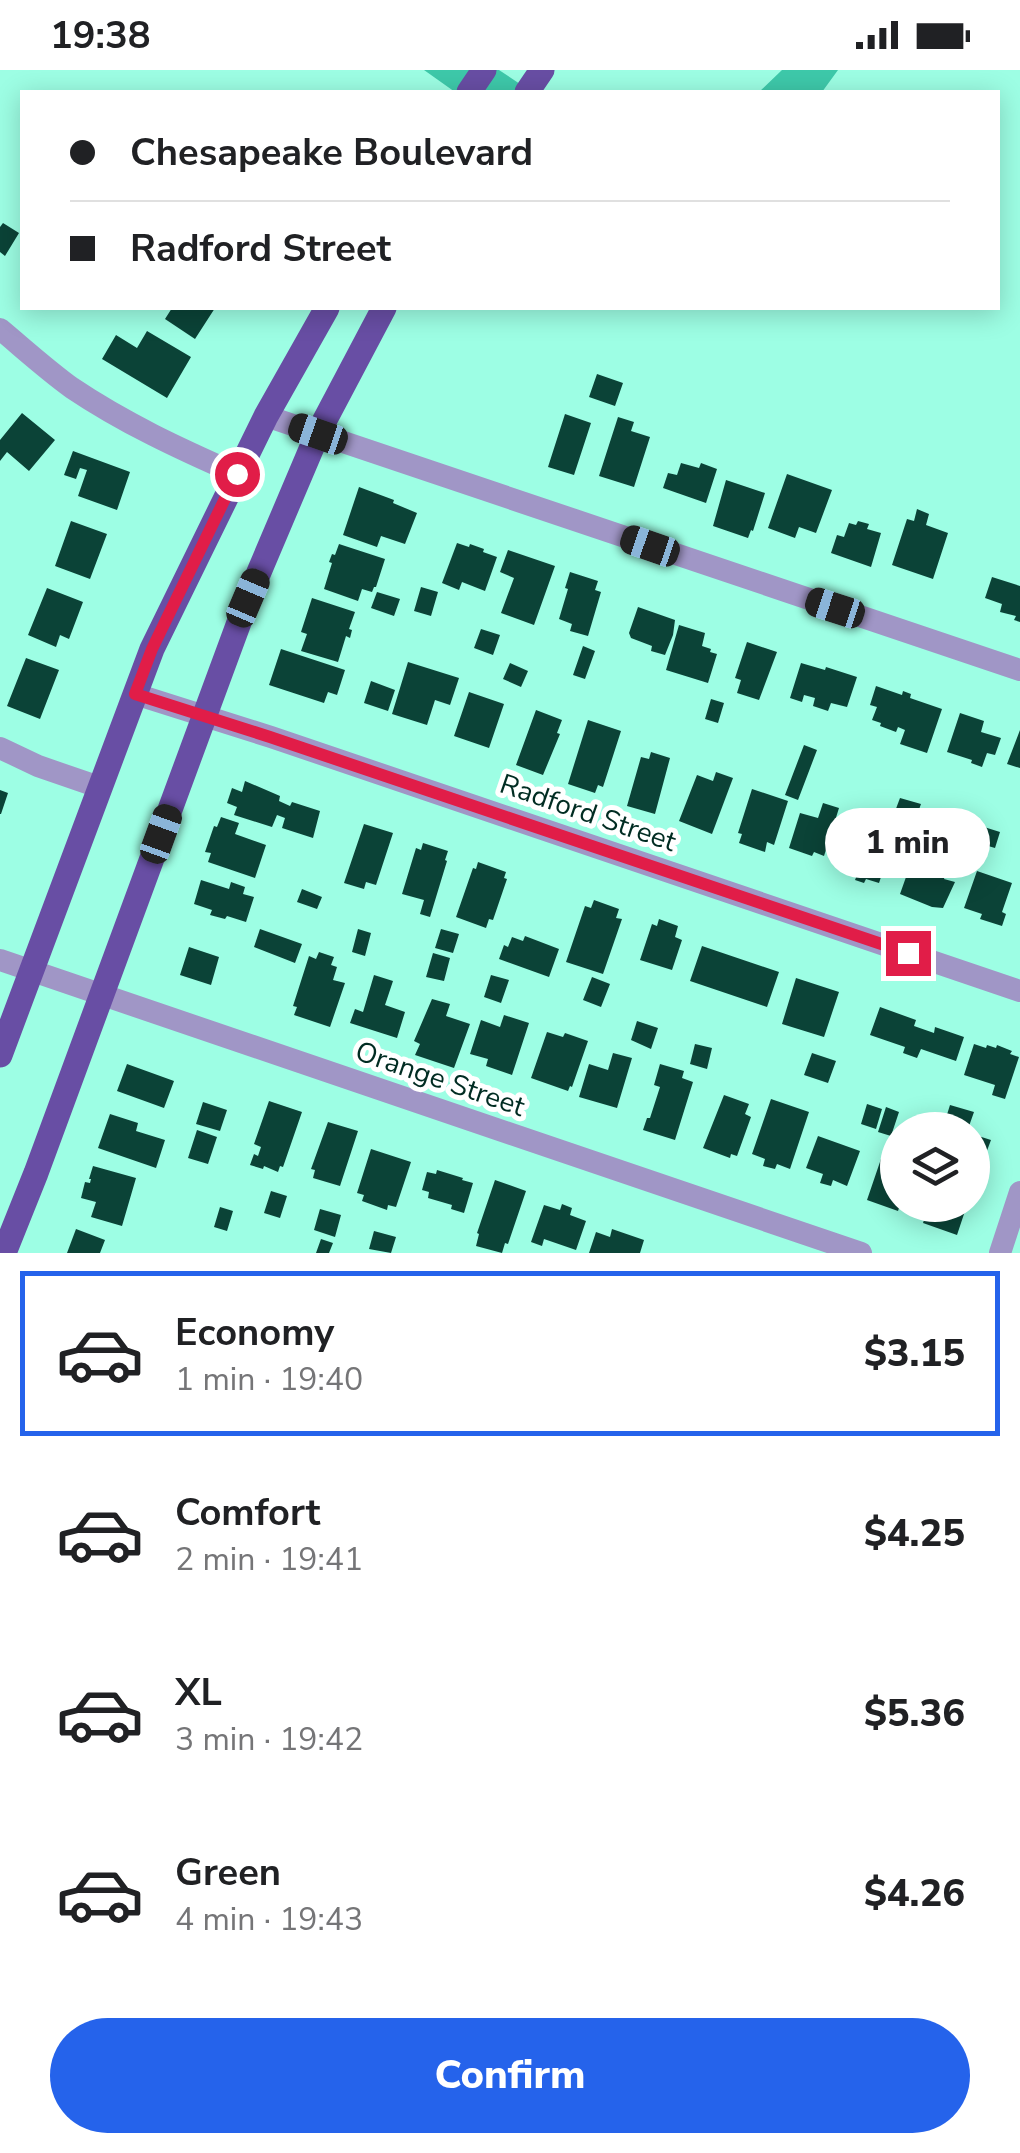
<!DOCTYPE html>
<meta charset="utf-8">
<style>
body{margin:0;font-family:"Nunito Sans",sans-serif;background:#f2f2f2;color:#202124;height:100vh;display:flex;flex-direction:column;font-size:38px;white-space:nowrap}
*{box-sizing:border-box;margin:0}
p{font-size:32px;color:#757577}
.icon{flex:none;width:55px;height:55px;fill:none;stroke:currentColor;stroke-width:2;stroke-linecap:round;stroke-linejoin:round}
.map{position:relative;height:1183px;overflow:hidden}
.drawer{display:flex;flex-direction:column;background:#fff;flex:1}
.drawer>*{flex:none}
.top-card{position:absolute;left:20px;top:20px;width:980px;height:220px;border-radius:0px;box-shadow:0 5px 25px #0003;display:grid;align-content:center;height:220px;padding:0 50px;background:#fff}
.controls{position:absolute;left:880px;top:1042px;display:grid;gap:20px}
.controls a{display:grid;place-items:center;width:110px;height:110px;border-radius:50%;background:#fff;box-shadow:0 5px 25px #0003;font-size:50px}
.end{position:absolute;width:45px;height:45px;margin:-22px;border:12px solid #e11d48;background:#fff;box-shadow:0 0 0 5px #fff}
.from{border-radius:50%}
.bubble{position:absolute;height:70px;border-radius:35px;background:#fff;box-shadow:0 5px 25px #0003;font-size:32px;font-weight:800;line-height:70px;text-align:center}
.car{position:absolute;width:30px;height:60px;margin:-30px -15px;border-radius:12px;box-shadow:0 0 8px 2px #0007;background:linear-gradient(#222 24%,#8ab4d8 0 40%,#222 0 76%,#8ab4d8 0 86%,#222 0)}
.top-card b{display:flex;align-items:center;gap:35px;height:95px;font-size:38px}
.top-card b+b{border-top:2px solid #e0e0e0}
.top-card i{width:25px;height:25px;background:#202124}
ul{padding:18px 0 0;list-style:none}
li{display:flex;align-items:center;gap:30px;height:165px;margin:0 20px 15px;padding:0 30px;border:5px solid transparent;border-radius:0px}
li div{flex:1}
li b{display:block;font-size:38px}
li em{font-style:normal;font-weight:800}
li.on{border-color:#2563eb}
li>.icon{width:90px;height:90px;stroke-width:1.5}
.primary-button{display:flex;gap:20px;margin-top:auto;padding:20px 50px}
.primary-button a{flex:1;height:115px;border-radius:60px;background:#2563eb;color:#fff;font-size:40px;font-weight:800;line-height:115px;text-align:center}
.status{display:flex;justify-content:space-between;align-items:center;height:70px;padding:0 50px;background:#fff;direction:ltr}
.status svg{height:28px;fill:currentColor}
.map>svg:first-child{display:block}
.water{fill:#3ec9aa}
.building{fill:#0b4337}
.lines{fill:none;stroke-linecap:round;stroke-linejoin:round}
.street{stroke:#a096c6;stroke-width:22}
.primary{stroke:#684ea4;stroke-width:25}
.route{stroke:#e11d48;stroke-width:12}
.labels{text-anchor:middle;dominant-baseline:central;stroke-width:10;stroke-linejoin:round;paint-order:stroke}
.street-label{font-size:28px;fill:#002c22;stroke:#fff}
</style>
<div class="status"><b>19:38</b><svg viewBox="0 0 49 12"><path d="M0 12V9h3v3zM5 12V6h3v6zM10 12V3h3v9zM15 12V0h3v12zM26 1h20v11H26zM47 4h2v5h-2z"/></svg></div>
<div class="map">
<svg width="1020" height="1183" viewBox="0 0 1020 1183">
<rect width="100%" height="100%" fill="#9dfee4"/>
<path class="water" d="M424 0H499L532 22H455Z
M782 0H838L822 22H759Z"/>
<path class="building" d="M3 153 19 163 5 186 0 182V157Z
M172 238H215L195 269 165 249Z
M147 261 191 287 167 328 102 289 116 265 137 278Z
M597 304 623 313 615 336 589 327Z
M22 343 55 370 29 401 7 382 0 391V370Z
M565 344 591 353 574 405 548 397Z
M618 347 634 352 631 361 650 367 634 417 599 406Z
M73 381 130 402 117 440 78 426 87 400 80 398 76 409 64 405Z
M681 393 699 398 701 393 717 399 706 433 663 418 668 403 677 405Z
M787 404 832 420 816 463 799 457 795 468 768 458Z
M726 410 765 423 753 461 751 460 748 468 713 456Z
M359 417 394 430 393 433 417 443 405 474 381 466 377 477 343 465Z
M917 439 929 444 926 455 948 463 933 509 892 495 907 449 914 451Z
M71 451 107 464 90 509 55 496Z
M858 451 869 454 867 459 881 463 871 497 831 483 837 465 844 467 849 453 856 455Z
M457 473 469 477 470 474 484 479 483 482 497 487 485 521 462 512 459 520 442 513Z
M339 474 385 489 376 517H374L372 522 362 519 358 531 324 519 332 493 329 492 332 484 335 485Z
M508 480 555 496 534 555 501 543 514 508 500 502Z
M570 502 598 511 595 520 601 522 588 566 570 561 572 554 559 549 568 519 565 518Z
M992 507 1020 516V552L1014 550 1016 546 1000 542 1002 534 985 528Z
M421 517 438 522 431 546 414 541Z
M47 518 83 532 69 569 60 565 56 577 28 565Z
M377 522 400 529 394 546 371 538Z
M312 528 355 542 349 559 352 560 350 568 346 566 338 592 301 581 307 564 301 562Z
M638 537 675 550 673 565 665 585 651 581 652 576 631 568 629 563Z
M679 555 705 563 702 576 711 579 710 582 717 584 708 613 666 600Z
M481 559 500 565 493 585 474 578Z
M747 572 777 582 759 630 737 623 741 610 735 608Z
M583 576 595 581 585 609 573 605Z
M281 579 345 600 337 625 328 622 324 633 269 615Z
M26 588 59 600 40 649 7 636Z
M408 592 459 608 450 635 435 630 427 655 392 644Z
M510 593 528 601 521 617 503 609Z
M801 593 825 600 826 597 857 607 847 637 831 633 828 641 813 636 815 628 804 625 802 632 790 628Z
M371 611 395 620 388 641 364 633Z
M876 616 902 625 903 621 911 624 910 628 942 639 927 683 900 674 905 660 898 657 896 662 880 656 881 653 872 650 877 637 870 635Z
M469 622 504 634 489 678 454 666Z
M711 629 724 633 718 653 705 649Z
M536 640 562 650 557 663 560 664 543 705 516 695Z
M960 643 984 651 981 662 1001 668 995 685 987 683 982 697 971 693 972 690 947 682Z
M588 650 621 661 603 717 598 715 595 723 568 714Z
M1020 660V698L1007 694Z
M804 675 817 680 798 730 785 725Z
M651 682 670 688 655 744 627 736 641 687 649 689Z
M716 702 733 708 712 764 679 751 697 705 713 711Z
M245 711 280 726 279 731 290 736 292 732 320 741 313 768 282 758 285 748 277 745 272 757 234 745 237 737 227 733 232 718 242 722Z
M752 719 788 731 774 775 767 772 765 782 739 773 742 764 738 763Z
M0 720 8 723 1 744H0Z
M900 728 921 734 912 759 891 752Z
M823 733 839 738 824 786 814 782 812 786 789 778 800 743 818 748Z
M221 747 239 753 235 764 266 775 255 808 208 792 211 783 205 782 214 756 217 757Z
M867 751 878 754 874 764 893 771 879 813 866 809 864 813 855 810 857 805 843 801 848 785 855 788Z
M364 754 393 763 376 815 366 812 364 819 344 813Z
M984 757 1000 762 995 778 978 773Z
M423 773 448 781 445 790 447 791 430 847 420 844 424 830 402 824 416 778 421 780Z
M917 776 951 787 944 809 955 812 943 838 932 837 900 824Z
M478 792 506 802 504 808 507 809 493 850 489 849 486 858 456 847 473 798 476 799Z
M977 801 1012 813 1002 842 1006 844 1002 856 980 849 982 844 964 838Z
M201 810 229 819 231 812 245 817 243 824 254 827 246 852 227 846 225 849 210 845 212 840 194 834Z
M302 819 322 827 317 839 297 832Z
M594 830 619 839 616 848 622 849 603 904 566 892 585 836 591 838Z
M659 849 678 856 675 867 682 870 672 900 640 890 652 854 657 856Z
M260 859 302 874 295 893 254 877Z
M358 859 371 863 365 886 352 882Z
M441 859 459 864 453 883 435 878Z
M525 866 559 879 549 907 499 889 504 875 508 877 512 867 523 871Z
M702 876 779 902 767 937 690 911Z
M189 877 219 887 211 915 180 905Z
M319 882 334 887 331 895 337 897 333 910 345 913 330 957 294 945 297 937 293 936 309 886 316 889Z
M433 883 450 888 444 911 426 907Z
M374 905 393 911 385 935 405 942 397 968 350 953 355 939 363 942Z
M491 905 509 910 501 933 484 927Z
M592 907 610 914 601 937 583 930Z
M796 908 839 922 824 967 782 954Z
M432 929 450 934 446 946 470 954 454 998 415 985 420 974 414 971Z
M880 937 916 950 914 956 934 963 935 957 964 967 956 991 921 979 917 988 903 983 905 977 870 965Z
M504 945 529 953 512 1005 486 996 488 989 470 984 481 950 500 957Z
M637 951 658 958 651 979 631 970Z
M547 962 563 967 565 963 588 971 572 1017 570 1016 568 1021 531 1008Z
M695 974 712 978 707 999 690 994Z
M974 974 986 978 987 975 996 978 997 975 1012 981 1010 984 1019 987 1005 1029 992 1025 995 1015 964 1005Z
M613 983 632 988 617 1038 579 1027 589 994 608 1000Z
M812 983 836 991 828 1013 804 1005Z
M127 994 174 1011 164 1038 117 1021Z
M660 994 684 1001 682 1008 693 1012 675 1070 643 1060 647 1048H650L660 1017 654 1015Z
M724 1025 749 1034 745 1044 751 1047 737 1086 731 1084 730 1088 703 1078Z
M771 1029 809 1042 790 1099 777 1094 775 1099 763 1096 765 1089 752 1084Z
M269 1031 302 1042 283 1097 280 1096 278 1102 264 1096 263 1099 250 1095 254 1084 258 1086 261 1077 254 1074Z
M203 1032 227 1040 220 1061 196 1054Z
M867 1034 882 1039 876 1059 861 1054Z
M950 1035 974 1042 968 1059 945 1051Z
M886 1037 899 1042 891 1066 878 1062Z
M110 1044 138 1053 136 1061 165 1070 156 1098 98 1078Z
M328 1052 358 1061 340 1116 313 1108 315 1100 311 1099Z
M197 1060 217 1067 208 1094 188 1088Z
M972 1064 991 1070 985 1086 972 1082Z
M818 1066 860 1081 847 1116 833 1110 831 1116 820 1113 823 1104 806 1098Z
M371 1079 411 1092 396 1137 388 1135 387 1140 362 1131 364 1125 357 1123Z
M882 1086 898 1091V1135H900L898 1141 867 1130Z
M93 1096 136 1108 122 1156 91 1147 96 1132 81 1128 85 1112 90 1113 91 1109H89Z
M437 1100 463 1108 462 1110 473 1113 464 1143 451 1139 452 1135 428 1128 429 1122 422 1120 427 1102 436 1104Z
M495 1110 526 1121 508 1174 505 1173 502 1183 476 1176 479 1164 477 1163Z
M271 1121 287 1126 280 1148 264 1143Z
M562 1134 572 1138 570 1145 586 1151 576 1180 544 1169 542 1176 531 1172 544 1135 560 1140Z
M929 1135H967L957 1165 923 1153Z
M220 1137 233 1141 227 1161 214 1157Z
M320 1139 341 1145 335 1167 314 1160Z
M76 1159 105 1170 100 1183H67Z
M612 1159 644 1170 640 1183H589L596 1162 610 1167Z
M374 1161 396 1167 391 1183 369 1179Z
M321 1169 333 1173 329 1183H316Z"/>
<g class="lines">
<path class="street" d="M0 259C24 279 47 300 72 318 124 353 180 379 237 404
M266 346 1020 600
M135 624 271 667 1020 921
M0 678 38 696 99 717
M0 890 861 1183
M1000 1183 1020 1122"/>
<path class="primary" d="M469 22 484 0
M527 22 542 0
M0 985 152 579 266 346 327 238
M4 1183 36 1103 248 528 318 363 384 238"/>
</g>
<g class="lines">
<path class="route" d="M237 404 152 579 135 624 270 667 908 883"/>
</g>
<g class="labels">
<g class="street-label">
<text transform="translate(588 743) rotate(19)">Radford Street</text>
<text transform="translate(440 1009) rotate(19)">Orange Street</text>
</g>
</g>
</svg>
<div class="controls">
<a><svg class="icon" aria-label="layers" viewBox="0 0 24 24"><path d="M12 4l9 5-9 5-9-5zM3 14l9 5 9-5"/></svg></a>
</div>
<i class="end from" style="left:237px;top:404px"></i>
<i class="end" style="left:908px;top:883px"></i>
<div class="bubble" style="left:825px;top:738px;width:165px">1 min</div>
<i class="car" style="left:318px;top:364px;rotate:289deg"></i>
<i class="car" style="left:650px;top:476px;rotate:289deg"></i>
<i class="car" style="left:248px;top:528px;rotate:23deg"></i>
<i class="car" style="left:835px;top:538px;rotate:288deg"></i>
<i class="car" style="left:161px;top:764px;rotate:20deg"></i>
<div class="top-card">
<b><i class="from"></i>Chesapeake Boulevard</b>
<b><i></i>Radford Street</b>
</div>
</div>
<section class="drawer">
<ul>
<li class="on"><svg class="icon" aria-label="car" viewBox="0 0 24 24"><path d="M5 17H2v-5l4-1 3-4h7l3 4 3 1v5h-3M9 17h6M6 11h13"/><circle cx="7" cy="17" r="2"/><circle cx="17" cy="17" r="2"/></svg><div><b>Economy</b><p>1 min · 19:40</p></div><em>$3.15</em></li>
<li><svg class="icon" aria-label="car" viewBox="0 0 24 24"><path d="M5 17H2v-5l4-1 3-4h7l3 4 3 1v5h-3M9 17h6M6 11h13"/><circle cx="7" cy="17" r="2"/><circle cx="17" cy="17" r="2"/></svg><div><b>Comfort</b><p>2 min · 19:41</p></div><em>$4.25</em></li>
<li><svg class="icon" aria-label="car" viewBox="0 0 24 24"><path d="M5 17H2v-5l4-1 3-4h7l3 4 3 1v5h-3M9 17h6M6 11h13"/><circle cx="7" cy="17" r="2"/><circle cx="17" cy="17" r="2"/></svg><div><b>XL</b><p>3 min · 19:42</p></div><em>$5.36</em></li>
<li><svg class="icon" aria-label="car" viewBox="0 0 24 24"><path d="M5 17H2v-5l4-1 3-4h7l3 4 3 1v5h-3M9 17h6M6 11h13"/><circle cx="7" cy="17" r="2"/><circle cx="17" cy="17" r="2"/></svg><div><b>Green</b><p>4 min · 19:43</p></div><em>$4.26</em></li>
</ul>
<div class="primary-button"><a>Confirm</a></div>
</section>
